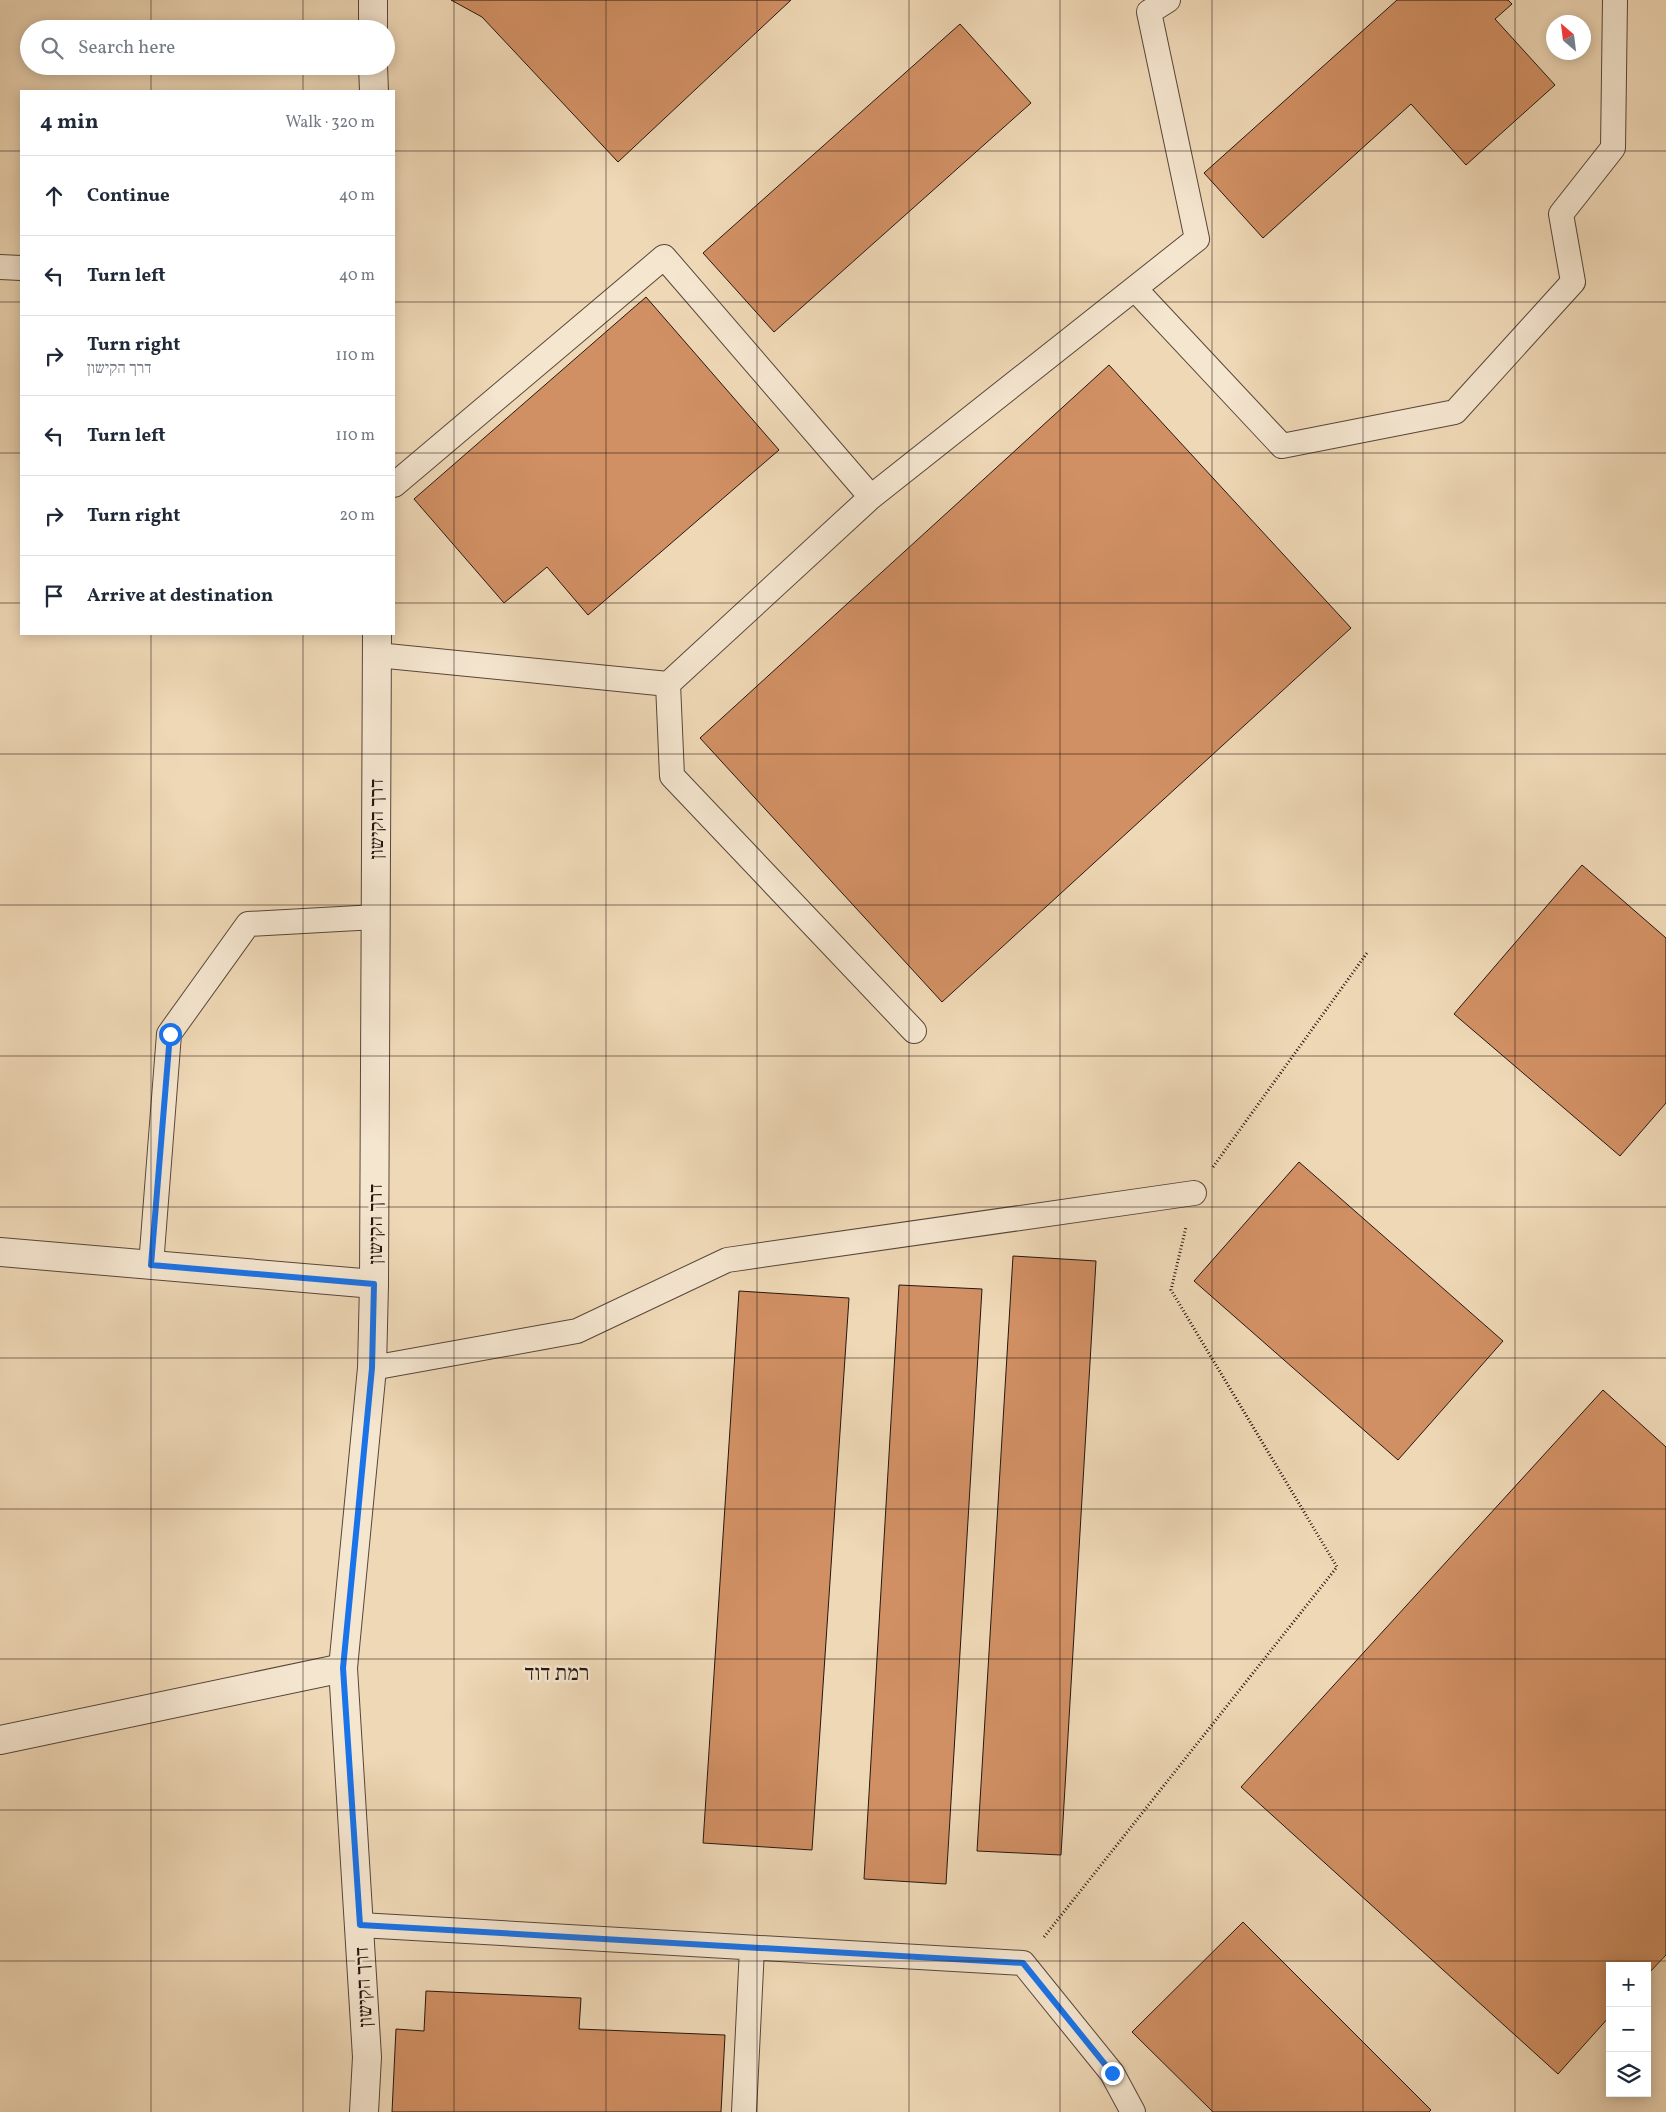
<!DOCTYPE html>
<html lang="en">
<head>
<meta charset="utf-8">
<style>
	:root { --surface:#fff; --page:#f6f6f7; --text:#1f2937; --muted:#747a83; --line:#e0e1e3 }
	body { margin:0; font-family:Vollkorn,"Frank Ruhl Libre",serif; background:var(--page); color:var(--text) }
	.controls { position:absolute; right:15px; bottom:15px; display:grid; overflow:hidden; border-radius:0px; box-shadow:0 2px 12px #0003 }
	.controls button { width:45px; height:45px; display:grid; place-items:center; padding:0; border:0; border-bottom:1px solid var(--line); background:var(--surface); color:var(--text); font:25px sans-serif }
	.compass { position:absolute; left:1546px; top:15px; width:45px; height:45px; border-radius:50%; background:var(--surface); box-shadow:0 2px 12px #0003; rotate:332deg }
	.stop { position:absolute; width:15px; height:15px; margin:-11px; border:4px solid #1a73e8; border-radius:50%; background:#fff }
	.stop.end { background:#1a73e8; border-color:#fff; box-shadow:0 1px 5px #0008 }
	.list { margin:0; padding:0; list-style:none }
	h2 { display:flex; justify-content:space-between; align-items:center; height:65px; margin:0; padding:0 20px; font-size:21px }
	h2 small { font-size:16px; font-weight:400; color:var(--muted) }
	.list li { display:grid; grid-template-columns:32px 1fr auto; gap:15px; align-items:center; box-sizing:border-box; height:80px; padding:0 20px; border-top:1px solid var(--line) }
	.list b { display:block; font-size:19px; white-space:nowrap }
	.list p { margin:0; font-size:16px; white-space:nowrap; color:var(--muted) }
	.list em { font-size:16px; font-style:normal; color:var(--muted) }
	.icon { flex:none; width:28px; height:28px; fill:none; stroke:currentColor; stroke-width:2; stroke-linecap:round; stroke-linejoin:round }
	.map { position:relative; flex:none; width:1666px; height:2112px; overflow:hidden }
	.search { position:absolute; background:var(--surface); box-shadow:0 2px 12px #0003; left:20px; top:20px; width:375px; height:55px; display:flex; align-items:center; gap:12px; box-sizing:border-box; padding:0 18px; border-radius:28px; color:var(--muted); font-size:19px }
	.panel { position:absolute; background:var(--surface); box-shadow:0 2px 12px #0003; left:20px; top:90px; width:375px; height:545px; border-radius:0px }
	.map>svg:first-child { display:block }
	.building { fill:#d19064; stroke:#251610 }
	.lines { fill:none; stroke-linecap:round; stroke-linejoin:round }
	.service-casing { stroke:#58463a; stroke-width:26 }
	.minor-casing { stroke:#58463a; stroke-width:30 }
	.tertiary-casing { stroke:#58463a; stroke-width:30 }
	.path { stroke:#251610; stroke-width:3; stroke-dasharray:1 2.5; stroke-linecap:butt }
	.service { stroke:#f5e6d0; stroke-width:24 }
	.minor { stroke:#f5e6d0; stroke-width:28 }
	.tertiary { stroke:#f5e6d0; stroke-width:28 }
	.route { stroke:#1a73e8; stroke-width:6 }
	.grid { fill:none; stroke:#251610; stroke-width:1; stroke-opacity:0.55 }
	.labels { text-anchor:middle; stroke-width:5; stroke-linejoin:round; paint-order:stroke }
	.street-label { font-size:20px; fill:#251610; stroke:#f5e6d0 }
	.quarter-label { font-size:22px; fill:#251610; stroke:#f5e6d0 }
</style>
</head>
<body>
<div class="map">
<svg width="1666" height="2112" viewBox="0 0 1666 2112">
	<rect width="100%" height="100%" fill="#efd8b6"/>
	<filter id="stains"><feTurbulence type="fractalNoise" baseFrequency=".004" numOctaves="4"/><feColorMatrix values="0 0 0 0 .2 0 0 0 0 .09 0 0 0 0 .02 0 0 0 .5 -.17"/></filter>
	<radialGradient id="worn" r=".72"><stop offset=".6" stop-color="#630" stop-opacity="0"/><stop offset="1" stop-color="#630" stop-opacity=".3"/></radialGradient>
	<path class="building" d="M 451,0 L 791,0 L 618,162 L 482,17 Z
		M 1397,0 L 1508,0 L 1512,4 L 1495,19 L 1555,85 L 1466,165 L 1411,104 L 1263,238 L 1204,173 Z
		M 960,24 L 1031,103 L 774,332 L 703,253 Z
		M 646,297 L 779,450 L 588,615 L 547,567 L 504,603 L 414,499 Z
		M 1109,365 L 1351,628 L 942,1002 L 700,738 Z
		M 1582,865 L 1666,938 L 1666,1103 L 1620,1156 L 1454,1014 Z
		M 1299,1162 L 1503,1341 L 1398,1460 L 1194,1281 Z
		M 1013,1256 L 1096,1261 L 1061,1855 L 977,1851 Z
		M 899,1285 L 982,1289 L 946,1884 L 864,1879 Z
		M 739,1291 L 849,1298 L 812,1850 L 703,1843 Z
		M 1603,1390 L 1666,1447 L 1666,1955 L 1647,1975 L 1647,1966 L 1610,1966 L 1610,2016 L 1558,2074 L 1241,1787 Z
		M 1243,1922 L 1431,2110 L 1429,2112 L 1213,2112 L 1132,2032 Z
		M 426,1991 L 581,1998 L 579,2029 L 725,2035 L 721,2112 L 392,2112 L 396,2029 L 424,2031 Z"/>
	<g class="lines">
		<g class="service-casing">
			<path id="service" d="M 0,267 L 21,268
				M 1135,289 L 1282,446 L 1455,412 L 1573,282 L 1561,214 L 1613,148 L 1615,0
				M 394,485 L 664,257 L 871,497
				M 377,655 L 668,684 L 871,497 L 1197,239 L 1149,12 L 1168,0
				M 668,684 L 672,776 L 914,1031
				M 151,1265 L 169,1034 L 248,924 L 376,917
				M 372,1368 L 577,1331 L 727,1260 L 1194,1193
				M 360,1925 L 1023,1963 L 1112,2073 L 1133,2112
				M 744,2112 L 752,1948"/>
		</g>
		<g class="minor-casing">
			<path id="minor" d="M 0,1252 L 374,1284
				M 0,1740 L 343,1668"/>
		</g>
		<g class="tertiary-casing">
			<path id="tertiary" d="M 373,0 L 373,29
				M 373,66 L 374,91
				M 364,2112 L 367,2057 L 343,1668 L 372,1368 L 374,1284 L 377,634"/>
		</g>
		<path class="path" d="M 1213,1167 L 1367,953
			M 1044,1937 L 1337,1567 L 1171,1290 L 1186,1227"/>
		<use href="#service" class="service"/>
		<use href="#minor" class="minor"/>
		<use href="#tertiary" class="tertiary"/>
	</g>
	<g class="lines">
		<path class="route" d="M 170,1034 L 151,1265 L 374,1284 L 372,1368 L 343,1668 L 360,1925 L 1023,1963 L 1112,2073"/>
	</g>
	<path class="grid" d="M 151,0 L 151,29M 303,0 L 303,29M 454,0 L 454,2112M 606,0 L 606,2112M 757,0 L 757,2112M 909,0 L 909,2112M 1060,0 L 1060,2112M 1212,0 L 1212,2112M 1363,0 L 1363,2112M 1515,0 L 1515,2112M 151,66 L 151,91M 303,66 L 303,91M 0,151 L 21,151M 394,151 L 1666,151M 0,302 L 21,302M 394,302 L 1666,302M 0,453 L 21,453M 394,453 L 1666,453M 0,603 L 21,603M 394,603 L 1666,603M 151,634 L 151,2112M 303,634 L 303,2112M 0,754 L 1666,754M 0,905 L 1666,905M 0,1056 L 1666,1056M 0,1207 L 1666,1207M 0,1358 L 1666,1358M 0,1509 L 1666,1509M 0,1659 L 1666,1659M 0,1810 L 1666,1810M 0,1961 L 1666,1961"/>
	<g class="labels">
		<g class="street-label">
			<text transform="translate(376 819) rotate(-90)" y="7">דרך הקישון</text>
			<text transform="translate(375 1224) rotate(-90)" y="7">דרך הקישון</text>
			<text transform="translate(363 1987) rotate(-93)" y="7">דרך הקישון</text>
		</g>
		<g class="quarter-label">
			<text x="557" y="1680">רמת דוד</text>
		</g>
	</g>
	<rect width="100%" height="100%" filter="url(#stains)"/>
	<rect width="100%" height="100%" fill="url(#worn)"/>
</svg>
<div class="controls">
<button>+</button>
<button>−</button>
<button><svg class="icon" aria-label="layers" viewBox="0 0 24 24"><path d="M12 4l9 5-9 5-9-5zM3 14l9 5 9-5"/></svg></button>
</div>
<svg class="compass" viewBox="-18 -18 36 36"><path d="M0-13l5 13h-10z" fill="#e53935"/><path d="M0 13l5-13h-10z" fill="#747a83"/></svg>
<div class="stop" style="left:170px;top:1034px"></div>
<div class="stop end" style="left:1112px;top:2073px"></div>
<div class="search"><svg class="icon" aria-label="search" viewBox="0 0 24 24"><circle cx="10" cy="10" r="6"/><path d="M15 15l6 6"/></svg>Search here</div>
<section class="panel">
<h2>4 min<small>Walk · 320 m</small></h2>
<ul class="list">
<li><svg class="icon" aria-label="ahead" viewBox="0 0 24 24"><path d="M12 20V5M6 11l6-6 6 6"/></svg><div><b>Continue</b></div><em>40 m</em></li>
<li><svg class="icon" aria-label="left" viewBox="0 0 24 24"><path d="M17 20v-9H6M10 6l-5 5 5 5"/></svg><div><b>Turn left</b></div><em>40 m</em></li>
<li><svg class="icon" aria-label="right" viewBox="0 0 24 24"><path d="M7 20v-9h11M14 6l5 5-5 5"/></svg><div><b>Turn right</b><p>דרך הקישון</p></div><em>110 m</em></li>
<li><svg class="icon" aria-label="left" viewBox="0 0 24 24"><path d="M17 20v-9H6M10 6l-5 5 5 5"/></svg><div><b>Turn left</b></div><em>110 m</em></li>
<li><svg class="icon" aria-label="right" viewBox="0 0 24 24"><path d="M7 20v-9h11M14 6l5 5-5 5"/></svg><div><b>Turn right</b></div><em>20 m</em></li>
<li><svg class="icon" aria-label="arrive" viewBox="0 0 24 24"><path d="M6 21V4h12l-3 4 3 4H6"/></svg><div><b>Arrive at destination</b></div></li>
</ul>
</section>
</div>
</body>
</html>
